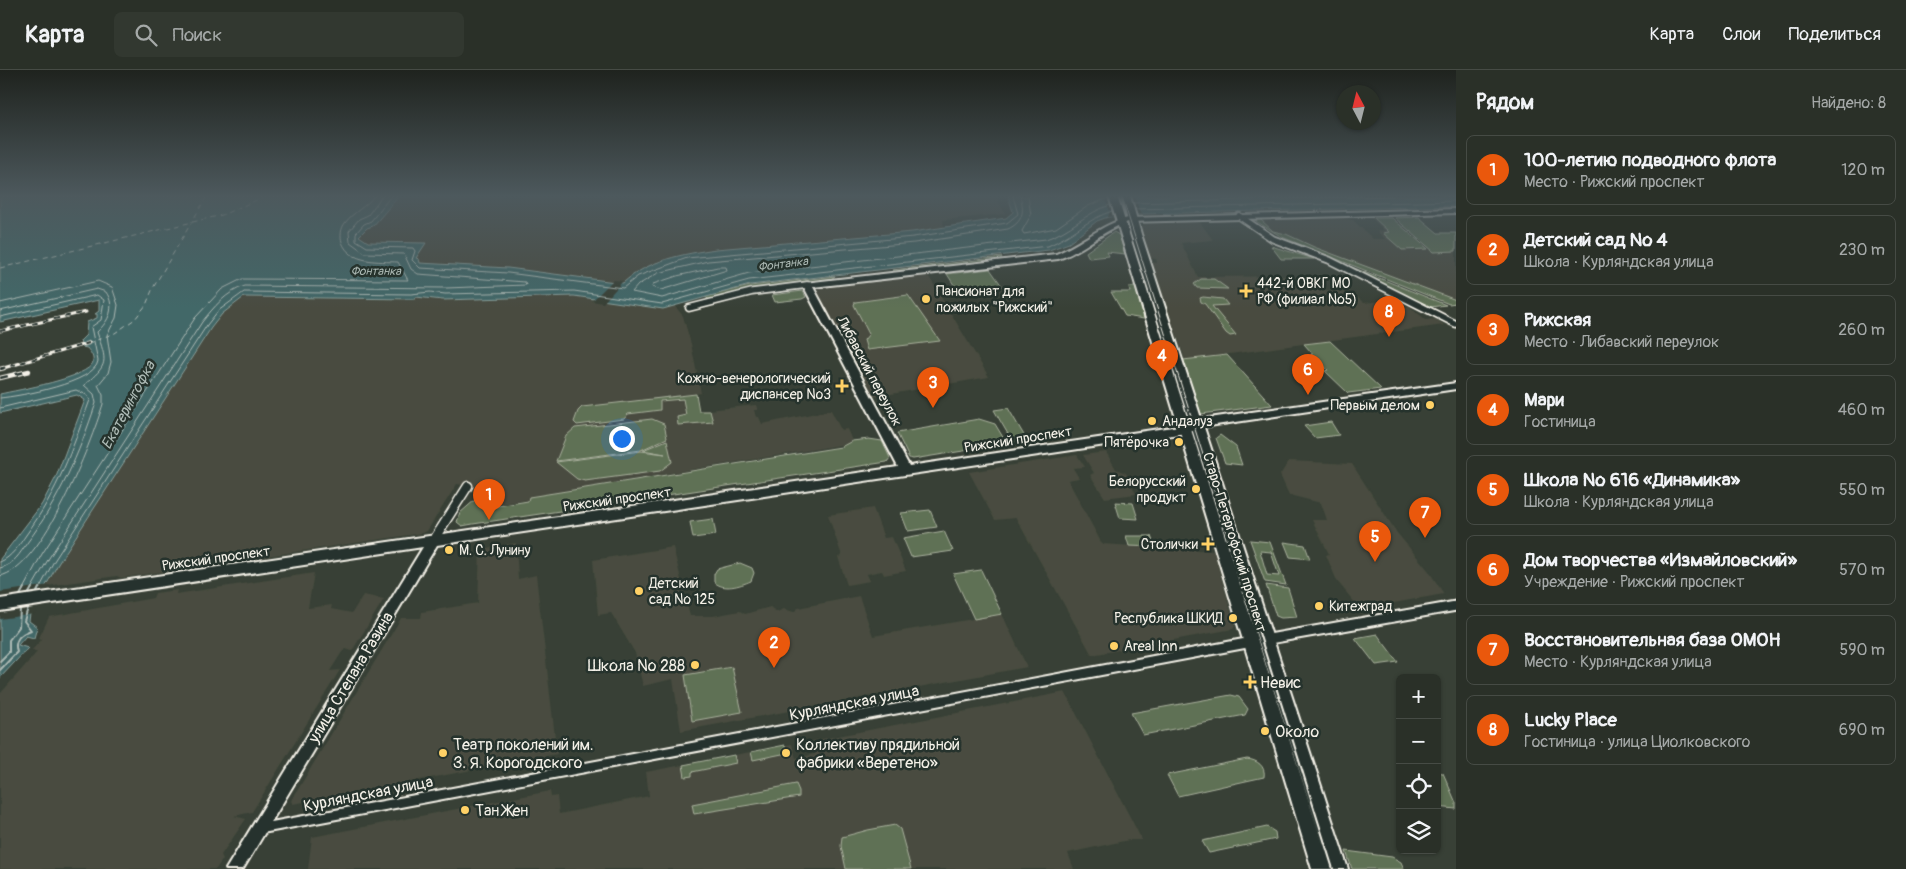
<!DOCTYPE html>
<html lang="ru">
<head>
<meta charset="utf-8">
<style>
	:root { --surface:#2a3028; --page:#323830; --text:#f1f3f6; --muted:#a5a9a8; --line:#464b45; --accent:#ea580c }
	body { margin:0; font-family:Pangolin,sans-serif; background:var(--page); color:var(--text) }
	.controls { position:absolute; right:15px; bottom:15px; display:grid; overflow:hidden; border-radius:8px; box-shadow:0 1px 4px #0004 }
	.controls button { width:45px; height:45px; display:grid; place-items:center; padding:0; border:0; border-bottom:1px solid var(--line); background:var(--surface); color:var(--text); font:25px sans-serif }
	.compass { position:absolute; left:1336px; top:15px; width:45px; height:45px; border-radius:50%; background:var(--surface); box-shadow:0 1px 4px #0004; rotate:353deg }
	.you { position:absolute; left:621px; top:368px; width:18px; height:18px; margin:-12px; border:4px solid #fff; border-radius:50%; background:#1a73e8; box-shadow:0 0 0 8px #1a73e833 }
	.badge { display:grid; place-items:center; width:32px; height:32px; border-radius:50%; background:var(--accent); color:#fff; font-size:16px; font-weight:700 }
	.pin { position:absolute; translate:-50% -41px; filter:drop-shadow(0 1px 2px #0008) }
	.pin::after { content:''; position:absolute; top:26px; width:18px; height:15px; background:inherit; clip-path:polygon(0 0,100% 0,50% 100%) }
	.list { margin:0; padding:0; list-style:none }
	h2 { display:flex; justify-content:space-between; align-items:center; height:65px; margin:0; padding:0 20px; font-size:21px }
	h2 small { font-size:16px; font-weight:400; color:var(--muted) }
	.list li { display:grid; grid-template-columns:32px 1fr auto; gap:15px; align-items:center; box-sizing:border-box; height:70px; margin:0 10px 10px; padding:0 10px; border:1px solid var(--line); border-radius:8px }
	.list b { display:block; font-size:19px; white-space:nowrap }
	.list p { margin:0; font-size:16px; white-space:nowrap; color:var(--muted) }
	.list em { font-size:16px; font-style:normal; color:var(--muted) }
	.icon { flex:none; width:28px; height:28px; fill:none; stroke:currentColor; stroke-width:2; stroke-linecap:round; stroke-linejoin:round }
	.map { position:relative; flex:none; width:1456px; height:799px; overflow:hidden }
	header { display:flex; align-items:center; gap:30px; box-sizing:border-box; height:70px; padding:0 25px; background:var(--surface); border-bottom:1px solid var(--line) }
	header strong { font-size:24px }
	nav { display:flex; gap:28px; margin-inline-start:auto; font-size:18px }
	.search { width:350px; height:45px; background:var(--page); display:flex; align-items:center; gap:12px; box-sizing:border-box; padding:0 18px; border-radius:8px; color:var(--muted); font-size:19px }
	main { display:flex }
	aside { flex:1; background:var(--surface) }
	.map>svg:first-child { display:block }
	.built { fill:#484c3f }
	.green { fill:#5f7154; stroke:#aab19e; fill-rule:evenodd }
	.water { fill:#436868; stroke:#8a9f9b }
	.pier { fill:#384036 }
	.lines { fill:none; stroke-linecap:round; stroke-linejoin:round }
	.shore-far1 { stroke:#adbab5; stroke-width:1 }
	.shore { stroke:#adbab5; stroke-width:2 }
	.ferry { stroke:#adbab5; stroke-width:1; stroke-dasharray:5 4; stroke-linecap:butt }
	.street-far2-casing { stroke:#f4f1e8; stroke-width:9 }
	.street-far1-casing { stroke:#f4f1e8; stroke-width:11 }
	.street-casing { stroke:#f4f1e8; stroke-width:13 }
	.secondary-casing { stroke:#f4f1e8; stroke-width:4 }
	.primary-casing { stroke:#f4f1e8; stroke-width:4 }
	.street-far2 { stroke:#26332d; stroke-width:5.5 }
	.street-far1 { stroke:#26332d; stroke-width:8 }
	.street { stroke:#26332d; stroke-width:9 }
	.secondary { fill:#26332d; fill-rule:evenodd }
	.primary { fill:#26332d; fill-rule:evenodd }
	.tram-far1 { stroke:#f4f1e8; stroke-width:1 }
	.tram { stroke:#f4f1e8; stroke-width:2 }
	.rail-far1-casing { stroke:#f4f1e8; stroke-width:3 }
	.rail-casing { stroke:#f4f1e8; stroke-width:4.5 }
	.rail-far1 { stroke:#26332d; stroke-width:2; stroke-dasharray:5.5; stroke-linecap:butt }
	.rail { stroke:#26332d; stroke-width:2.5; stroke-dasharray:8; stroke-linecap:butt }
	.poi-dot { fill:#ffd166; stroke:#26332d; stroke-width:2 }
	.labels { text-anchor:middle; stroke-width:5; stroke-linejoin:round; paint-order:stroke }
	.far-water-label { font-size:12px; font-style:italic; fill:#adbab5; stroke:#26332d }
	.poi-label { font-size:14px; fill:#f4f1e8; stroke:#26332d; text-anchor:start }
	.street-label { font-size:14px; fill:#f4f1e8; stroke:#26332d }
	.water-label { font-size:15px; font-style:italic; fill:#adbab5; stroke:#26332d }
	.near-poi-label { font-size:16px; fill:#f4f1e8; stroke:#26332d; text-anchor:start }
	.near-street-label { font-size:16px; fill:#f4f1e8; stroke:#26332d }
</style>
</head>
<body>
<header>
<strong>Карта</strong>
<div class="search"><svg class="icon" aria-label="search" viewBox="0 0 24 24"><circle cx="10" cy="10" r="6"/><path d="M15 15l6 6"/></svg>Поиск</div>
<nav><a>Карта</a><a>Слои</a><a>Поделиться</a></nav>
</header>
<main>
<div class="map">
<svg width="1456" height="799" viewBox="0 0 1456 799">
	<rect width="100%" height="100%" fill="#384036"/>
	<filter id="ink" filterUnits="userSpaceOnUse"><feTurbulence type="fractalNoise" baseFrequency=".02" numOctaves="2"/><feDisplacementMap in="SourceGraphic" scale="10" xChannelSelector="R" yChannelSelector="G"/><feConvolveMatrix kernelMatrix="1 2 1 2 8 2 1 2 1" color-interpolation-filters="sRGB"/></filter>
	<g filter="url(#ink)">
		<path class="built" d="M 399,126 L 996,126 L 1005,144 L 943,150 L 944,157 L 912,162 L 716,179 L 685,184 L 644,198 L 623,213 L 508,198 L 419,193 L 416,189 L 425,173 L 368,172 L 359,166 Z
			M 1416,146 L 1437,163 L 1456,163 L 1456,230 L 1271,162 L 1254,150 L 1344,148 L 1353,150 L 1373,169 L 1385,169 L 1377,161 L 1384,160 L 1370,147 Z
			M 1199,151 L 1213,170 L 1181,173 L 1198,207 L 1290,206 L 1313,219 L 1351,222 L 1364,233 L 1389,230 L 1399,237 L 1409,236 L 1426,250 L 1436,249 L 1444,255 L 1185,290 L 1152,192 L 1157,193 L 1156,189 L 1149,188 L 1139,158 L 1147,152 Z
			M 928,205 L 989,307 L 874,327 L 817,221 L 821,217 Z
			M 574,226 L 663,239 L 674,235 L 683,246 L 691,274 L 701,323 L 696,324 L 699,341 L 756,335 L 758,340 L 754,340 L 756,347 L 759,347 L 762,354 L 831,340 L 841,360 L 847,359 L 853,373 L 529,427 L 529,430 L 488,436 L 488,419 L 457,414 L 427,461 L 423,463 L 121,508 L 117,506 L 47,516 L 58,494 L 211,258 L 221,244 L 244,227 L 414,229 L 416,227 Z
			M 1106,382 L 1116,399 L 1126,403 L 1136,424 L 1105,428 L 1090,405 L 1094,403 L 1083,385 Z
			M 1077,385 L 1085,397 L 1073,398 L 1079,408 L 1068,410 L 1102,474 L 1214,481 L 1235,556 L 1233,559 L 1092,585 L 1016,448 L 995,450 L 969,402 Z
			M 1289,391 L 1352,394 L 1397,463 L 1428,500 L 1444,524 L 1360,539 L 1337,511 L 1326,485 L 1329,484 L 1312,450 L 1327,450 L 1321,433 L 1289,425 L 1280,405 Z
			M 873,438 L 884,468 L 892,467 L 906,501 L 884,505 L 882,501 L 867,504 L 870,511 L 847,515 L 838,487 L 842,486 L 828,445 Z
			M 516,473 L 518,509 L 536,505 L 557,684 L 293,734 L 291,731 L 401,548 L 421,548 L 422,542 L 478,533 L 480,479 Z
			M 673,477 L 690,546 L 713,546 L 740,541 L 745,544 L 770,537 L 777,542 L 784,539 L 794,542 L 798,538 L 859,526 L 873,566 L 1002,544 L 1027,597 L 681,661 L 673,609 L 643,616 L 635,583 L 611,543 L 598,545 L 593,490 Z
			M 314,503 L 308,538 L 332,535 L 331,539 L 352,543 L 363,525 L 384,529 L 352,581 L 346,579 L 342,582 L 330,601 L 340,600 L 252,742 L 234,746 L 246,749 L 221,785 L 223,789 L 216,799 L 0,799 L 0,624 L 37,582 L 32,580 L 42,569 L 39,568 L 49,547 L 153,528 L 155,523 L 177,520 L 176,524 Z
			M 1065,622 L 1142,770 L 1129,770 L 1068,783 L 1074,799 L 308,799 L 312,767 L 550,721 L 551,727 L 557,726 L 559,744 L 649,726 L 646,702 L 792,674 L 796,688 L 815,684 L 812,671 Z"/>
		<path class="green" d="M 1419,147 L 1438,163 L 1456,163 L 1456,181 L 1434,182 L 1395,148 Z
			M 1374,148 L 1392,148 L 1428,179 L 1402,180 L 1383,163 L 1389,162 Z
			M 1254,150 L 1261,150 L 1273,161 L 1286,164 L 1314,177 L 1456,230 L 1456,233 L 1449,234 L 1282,167 Z
			M 1114,162 L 1119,165 L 1125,184 L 1107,182 L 1109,186 L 1089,188 L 1086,182 Z
			M 1285,170 L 1446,235 L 1430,237 L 1333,190 Z
			M 1271,176 L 1314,189 L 1281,189 Z
			M 1002,187 L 1000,190 L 896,202 L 892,200 Z
			M 990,199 L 1002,216 L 1000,218 L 962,222 L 958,221 L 947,204 Z
			M 835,206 L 831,209 L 751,219 L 710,230 L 705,227 L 750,216 Z
			M 1201,209 L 1214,209 L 1228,219 L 1197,218 L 1194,214 Z
			M 1129,217 L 1135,217 L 1144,249 L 1125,246 L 1111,222 L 1130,222 Z
			M 803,221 L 806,227 L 802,229 L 775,232 L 772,225 Z
			M 908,225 L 940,271 L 867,280 L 864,270 L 869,264 L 854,235 L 855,232 Z
			M 1203,227 L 1223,229 L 1228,235 L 1212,236 L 1236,265 L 1230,266 L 1226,263 L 1205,234 L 1201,232 L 1200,228 Z
			M 1330,271 L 1381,319 L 1348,323 L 1325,301 L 1328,300 L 1323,295 L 1319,296 L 1311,288 L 1312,283 L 1304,274 Z
			M 1227,285 L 1272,335 L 1201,344 L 1183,290 Z
			M 696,324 L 699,341 L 710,341 L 713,352 L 678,355 L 677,347 L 686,345 L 683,329 L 660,331 L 660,340 L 628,344 L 624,349 L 577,355 L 574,352 L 578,341 L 582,337 Z
			M 1008,338 L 1025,367 L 1022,367 L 1025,372 L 1012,371 L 994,340 Z
			M 652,349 L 664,354 L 667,368 L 641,380 L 556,391 L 566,366 L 575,358 Z
			M 979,349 L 995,354 L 1007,374 L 913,389 L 909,388 L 897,363 Z
			M 1331,352 L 1339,365 L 1315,368 L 1304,356 Z
			M 1220,365 L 1236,377 L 1242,395 L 1225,393 L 1216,368 Z
			M 869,369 L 882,371 L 890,388 L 887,392 L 473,454 L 462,456 L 457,452 L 460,443 L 483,423 L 485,423 L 486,438 L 528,431 L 529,427 L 841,377 L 852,371 Z
			M 667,370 L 672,392 L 660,401 L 585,411 L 577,409 L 556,392 L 641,381 L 665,384 L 643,380 Z
			M 1115,432 L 1133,433 L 1138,449 L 1120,448 Z
			M 930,440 L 937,457 L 908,461 L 901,443 Z
			M 713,449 L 716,465 L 693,468 L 690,452 Z
			M 944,461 L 953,481 L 911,487 L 903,468 Z
			M 1126,466 L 1151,466 L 1155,477 L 1129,476 Z
			M 1250,470 L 1270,472 L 1286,515 L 1265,512 ZM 1260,481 L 1271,482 L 1279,506 L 1267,505 Z
			M 1284,472 L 1305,475 L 1310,489 L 1290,487 Z
			M 740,493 L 752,498 L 754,503 L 751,511 C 739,516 724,521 714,512 L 714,504 L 717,499 Z
			M 981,500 L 1002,544 L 974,549 L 953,504 Z
			M 1266,515 L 1288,518 L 1297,547 L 1281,548 L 1276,546 Z
			M 1377,564 L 1398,592 L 1376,595 L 1355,568 Z
			M 732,597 L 742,642 L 692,651 L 685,605 Z
			M 1231,625 L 1239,627 L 1248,639 L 1245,645 L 1143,665 L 1131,643 Z
			M 785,675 L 787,683 L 753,690 L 751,682 Z
			M 734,685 L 736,693 L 692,702 L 692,706 L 685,707 L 683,695 Z
			M 1247,689 C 1257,690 1266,696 1264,707 L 1178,726 L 1167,705 Z
			M 1437,702 L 1443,703 L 1456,733 L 1456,739 L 1437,737 Z
			M 796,714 L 799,721 L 799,727 L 694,744 L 692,734 Z
			M 895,755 L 900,759 L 911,799 L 846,799 L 841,776 L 842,767 L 868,760 Z
			M 1267,757 L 1275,762 L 1276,769 L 1209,783 L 1202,771 Z
			M 1346,781 L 1392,787 L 1401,792 L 1404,799 L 1352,799 Z"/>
		<path class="water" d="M 0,126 L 399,126 L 373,156 L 367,158 L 359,166 L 368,172 L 426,173 L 416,188 L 419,189 L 420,193 L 508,198 L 623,213 C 648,190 683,184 716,179 L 912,162 L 1006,148 L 1013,142 L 1008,126 L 1456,126 L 1456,136 L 1143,144 L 1108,147 L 1097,151 L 1069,173 L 1049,180 L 750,215 L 663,239 L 574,226 L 443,230 L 416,227 L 415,229 L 244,227 L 222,244 L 211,258 L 58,494 L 30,544 L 29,551 L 37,557 L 34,568 L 26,566 L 18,575 L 28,578 L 0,608 L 0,489 L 42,434 L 56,407 L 85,330 L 77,325 L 0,343 L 0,324 C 17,320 89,308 93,292 C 94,286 90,282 87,278 L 82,277 L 89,275 L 89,271 L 81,274 L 80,271 L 86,265 L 87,252 L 97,248 L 97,244 L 95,244 L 99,241 L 99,230 L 0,252 Z"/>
		<path class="pier" d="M 1103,126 L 1135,126 L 1139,140 L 1143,144 L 1108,147 L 1110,141 Z
			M 613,210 L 623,211 L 603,233 L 592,231 Z
			M 50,515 L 34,544 L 0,549 L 0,522 Z"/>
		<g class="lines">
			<path class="shore-far1" d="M 391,126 L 371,151 L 364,154 L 356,163 L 356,170 L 367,177 L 413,178 L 415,181 L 412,190 L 420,198 L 508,203 L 623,218 L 638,206 L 687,188 L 913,167 L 1007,153 L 1018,144 L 1013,126
				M 1020,126 C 1025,141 1023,152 1008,159 L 914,173 L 708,191 L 658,203 L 638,215 L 632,222 L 662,228 L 749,203 L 1046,169 C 1071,161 1085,143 1110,135
				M 1028,126 L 1031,145 L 1022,161 L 1024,164 L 1056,158 L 1088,136 L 1108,128
				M 1133,133 L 1393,126
				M 1135,139 L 1456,131
				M 718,197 L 726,197 L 727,200 L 661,220 L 652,217 L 653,214 L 677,206 Z
				M 0,233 L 98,211 L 112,217 L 118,235 L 116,248 L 107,265 L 111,292 L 108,303 L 98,315 L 103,325 L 103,334 C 91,373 43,498 0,506
				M 0,241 L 97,219 L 106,222 C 116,237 109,251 97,262 C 107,293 109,294 84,315 L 94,324 L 96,333 C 79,384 59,430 27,473 C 20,483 14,495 0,498
				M 0,247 L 97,225 L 104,230 L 101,250 L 91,257 L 98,291 C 95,313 20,326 0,328
				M 0,338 L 76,320 L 87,325 L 90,330 C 71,382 59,419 26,465 C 19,475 12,487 0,492
				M 23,519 L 42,484 L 195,248 L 222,219 L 242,209 L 408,210 L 398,192 C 379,191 350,194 342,172 C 340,166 341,158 345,153 C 353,142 366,137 374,126
				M 31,519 L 49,488 L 202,252 C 214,237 226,222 245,216 L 446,218 L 526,215 L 525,212 L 418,204 L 411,199 L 404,184 L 365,183 L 350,172 L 349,161 L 359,149 L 368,145 L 382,126
				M 39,519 L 54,491 L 207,255 L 218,241 L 244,222 L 411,224 L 430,222 L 445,224 L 574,221 L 662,234 L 749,210 L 1048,176 C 1071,166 1088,149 1112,141"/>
			<path class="shore" d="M 37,522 L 39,518
				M 29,523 L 32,518
				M 20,525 L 24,518
				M 0,591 L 9,582 L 9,570 L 19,557 L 20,539
				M 0,600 L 17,582 C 13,570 20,564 31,560 L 24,551 L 28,538"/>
			<path class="ferry" d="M 0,198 L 222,145 L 266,126
				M 89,273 L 115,263 L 135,249 L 146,235 L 153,218 L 207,126"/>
			<g class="street-far2-casing">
				<path id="street-far2" d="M 1239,146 L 1273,169 L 1329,190 L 1456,254
					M 689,238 L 752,222 L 807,215"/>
			</g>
			<g class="street-far1-casing">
				<path id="street-far1" d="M 433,471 L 468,416"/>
			</g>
			<g class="street-casing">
				<path id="street" d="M 1263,570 L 1456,536
					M 259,759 L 1252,572"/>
			</g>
			<g class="secondary-casing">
				<path id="secondary" d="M 1456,139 L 1456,143 L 1128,152 C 1102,160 1084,181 1058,189 L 813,217 L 909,396 L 1186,355 L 1209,348 L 1456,313 L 1456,319 L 1209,356 L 1186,363 L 437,475 L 243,799 L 226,799 L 423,477 L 0,541 L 0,529 L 898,397 L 803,215 L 804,213 L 1056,184 C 1082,174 1101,154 1128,148 Z"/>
			</g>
			<g class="primary-casing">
				<path id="primary" d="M 1109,126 L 1117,126 L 1324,779 L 1131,164 L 1122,126 L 1130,126 L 1141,164 L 1348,799 L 1312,799 Z"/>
			</g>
			<use href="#street-far2" class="street-far2"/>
			<use href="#street-far1" class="street-far1"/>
			<use href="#street" class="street"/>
			<use href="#secondary" class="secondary"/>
			<use href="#primary" class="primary"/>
			<path class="tram-far1" d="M 1122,126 L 1245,519"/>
			<path class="tram" d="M 1245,518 L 1333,799"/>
			<g class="rail-far1-casing">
				<path id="rail-far1" d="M 0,261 L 86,242
					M 0,299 L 89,273"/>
			</g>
			<g class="rail-casing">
				<path id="rail" d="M 0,299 L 4,298
					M 0,308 L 29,301"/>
			</g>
			<use href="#rail-far1" class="rail-far1"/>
			<use href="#rail" class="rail"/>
		</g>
	</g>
	<linearGradient id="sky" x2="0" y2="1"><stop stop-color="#1f231e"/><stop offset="0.53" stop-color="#4d595d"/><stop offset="1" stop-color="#4d595d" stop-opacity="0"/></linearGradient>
	<rect width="1456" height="238" fill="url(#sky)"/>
	<g class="poi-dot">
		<path d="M1243.5 213.5h5v5h5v5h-5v5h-5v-5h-5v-5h5z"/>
		<circle cx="926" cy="229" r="5"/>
		<path d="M839.5 308.5h5v5h5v5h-5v5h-5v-5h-5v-5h5z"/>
		<circle cx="1430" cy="335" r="5"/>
		<circle cx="1152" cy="351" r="5"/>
		<circle cx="1179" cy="372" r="5"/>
		<circle cx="1196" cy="419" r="5"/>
		<path d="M1205.5 466.5h5v5h5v5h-5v5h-5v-5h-5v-5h5z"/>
		<circle cx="449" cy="480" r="5"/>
		<circle cx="639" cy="521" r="5"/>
		<circle cx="1319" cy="536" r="5"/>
		<circle cx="1233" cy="548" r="5"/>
		<circle cx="1114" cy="576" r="5"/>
		<circle cx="695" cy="595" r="5"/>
		<path d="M1247.5 604.5h5v5h5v5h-5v5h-5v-5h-5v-5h5z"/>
		<circle cx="1265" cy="661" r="5"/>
		<circle cx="443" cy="683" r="5"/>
		<circle cx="786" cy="683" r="5"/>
		<circle cx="465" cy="740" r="5"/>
	</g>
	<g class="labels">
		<g class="far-water-label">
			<text transform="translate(783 194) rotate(-7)" y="4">Фонтанка</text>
			<text x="376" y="205">Фонтанка</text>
		</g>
		<g class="poi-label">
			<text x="1257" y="218">442-й ОВКГ МО<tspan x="1257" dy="16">РФ (филиал №5)</tspan></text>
			<text x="936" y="226">Пансионат для<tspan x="936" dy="16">пожилых "Рижский"</tspan></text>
			<text x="831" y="313" text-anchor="end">Кожно-венерологический<tspan x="831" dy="16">диспансер №3</tspan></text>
			<text x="1420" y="340" text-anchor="end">Первым делом</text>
			<text x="1162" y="356">Андалуз</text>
			<text x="1169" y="377" text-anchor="end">Пятёрочка</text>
			<text x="1186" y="416" text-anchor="end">Белорусский<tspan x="1186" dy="16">продукт</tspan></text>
			<text x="1198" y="479" text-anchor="end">Столички</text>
			<text x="459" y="485">М. С. Лунину</text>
			<text x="649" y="518">Детский<tspan x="649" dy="16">сад № 125</tspan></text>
			<text x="1329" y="541">Китежград</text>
			<text x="1223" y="553" text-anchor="end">Республика ШКИД</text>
			<text x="1124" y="581">Areal Inn</text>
		</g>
		<g class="street-label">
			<text transform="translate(870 301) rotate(62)" y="5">Либавский переулок</text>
			<text transform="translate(1018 369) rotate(-9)" y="5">Рижский проспект</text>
			<text transform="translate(617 429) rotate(-8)" y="5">Рижский проспект</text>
			<text transform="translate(1235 472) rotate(73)" y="5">Старо-Петергофский проспект</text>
			<text transform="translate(216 488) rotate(-8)" y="5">Рижский проспект</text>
		</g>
		<g class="water-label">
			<text transform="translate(128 335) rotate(-62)" y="5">Екатерингофка</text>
		</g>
		<g class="near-poi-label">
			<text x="685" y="601" text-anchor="end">Школа № 288</text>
			<text x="1260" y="618">Невис</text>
			<text x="1275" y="667">Около</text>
			<text x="453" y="680">Театр поколений им.<tspan x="453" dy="18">З. Я. Корогодского</tspan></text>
			<text x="796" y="680">Коллективу прядильной<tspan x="796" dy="18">фабрики «Веретено»</tspan></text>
			<text x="475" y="746">Тан Жен</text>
		</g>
		<g class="near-street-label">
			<text transform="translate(350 607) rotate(-59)" y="6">улица Степана Разина</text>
			<text transform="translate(854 632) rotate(-11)" y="6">Курляндская улица</text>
			<text transform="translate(368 723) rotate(-11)" y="6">Курляндская улица</text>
		</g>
	</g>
</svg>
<div class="controls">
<button>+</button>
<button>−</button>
<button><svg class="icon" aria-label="locate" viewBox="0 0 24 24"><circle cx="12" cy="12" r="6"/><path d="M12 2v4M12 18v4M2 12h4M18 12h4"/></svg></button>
<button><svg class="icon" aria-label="layers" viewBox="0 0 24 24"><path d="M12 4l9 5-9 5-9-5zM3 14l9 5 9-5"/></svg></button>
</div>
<svg class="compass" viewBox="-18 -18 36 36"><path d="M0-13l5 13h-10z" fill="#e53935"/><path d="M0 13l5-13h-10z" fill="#a5a9a8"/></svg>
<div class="you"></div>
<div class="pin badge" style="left:489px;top:450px">1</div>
<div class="pin badge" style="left:774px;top:598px">2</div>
<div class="pin badge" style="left:933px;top:338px">3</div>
<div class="pin badge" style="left:1162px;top:311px">4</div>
<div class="pin badge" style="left:1375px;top:492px">5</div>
<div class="pin badge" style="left:1308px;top:325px">6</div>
<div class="pin badge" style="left:1425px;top:468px">7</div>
<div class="pin badge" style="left:1389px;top:267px">8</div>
</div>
<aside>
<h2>Рядом<small>Найдено: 8</small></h2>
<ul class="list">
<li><span class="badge">1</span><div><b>100-летию подводного флота</b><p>Место · Рижский проспект</p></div><em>120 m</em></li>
<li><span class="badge">2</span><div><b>Детский сад № 4</b><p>Школа · Курляндская улица</p></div><em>230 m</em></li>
<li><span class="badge">3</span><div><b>Рижская</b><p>Место · Либавский переулок</p></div><em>260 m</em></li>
<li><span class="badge">4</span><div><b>Мари</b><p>Гостиница</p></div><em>460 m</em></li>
<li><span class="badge">5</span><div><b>Школа № 616 «Динамика»</b><p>Школа · Курляндская улица</p></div><em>550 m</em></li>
<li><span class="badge">6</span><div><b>Дом творчества «Измайловский»</b><p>Учреждение · Рижский проспект</p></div><em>570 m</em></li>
<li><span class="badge">7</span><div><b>Восстановительная база ОМОН</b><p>Место · Курляндская улица</p></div><em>590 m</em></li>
<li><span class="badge">8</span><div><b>Lucky Place</b><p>Гостиница · улица Циолковского</p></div><em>690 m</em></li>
</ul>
</aside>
</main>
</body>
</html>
